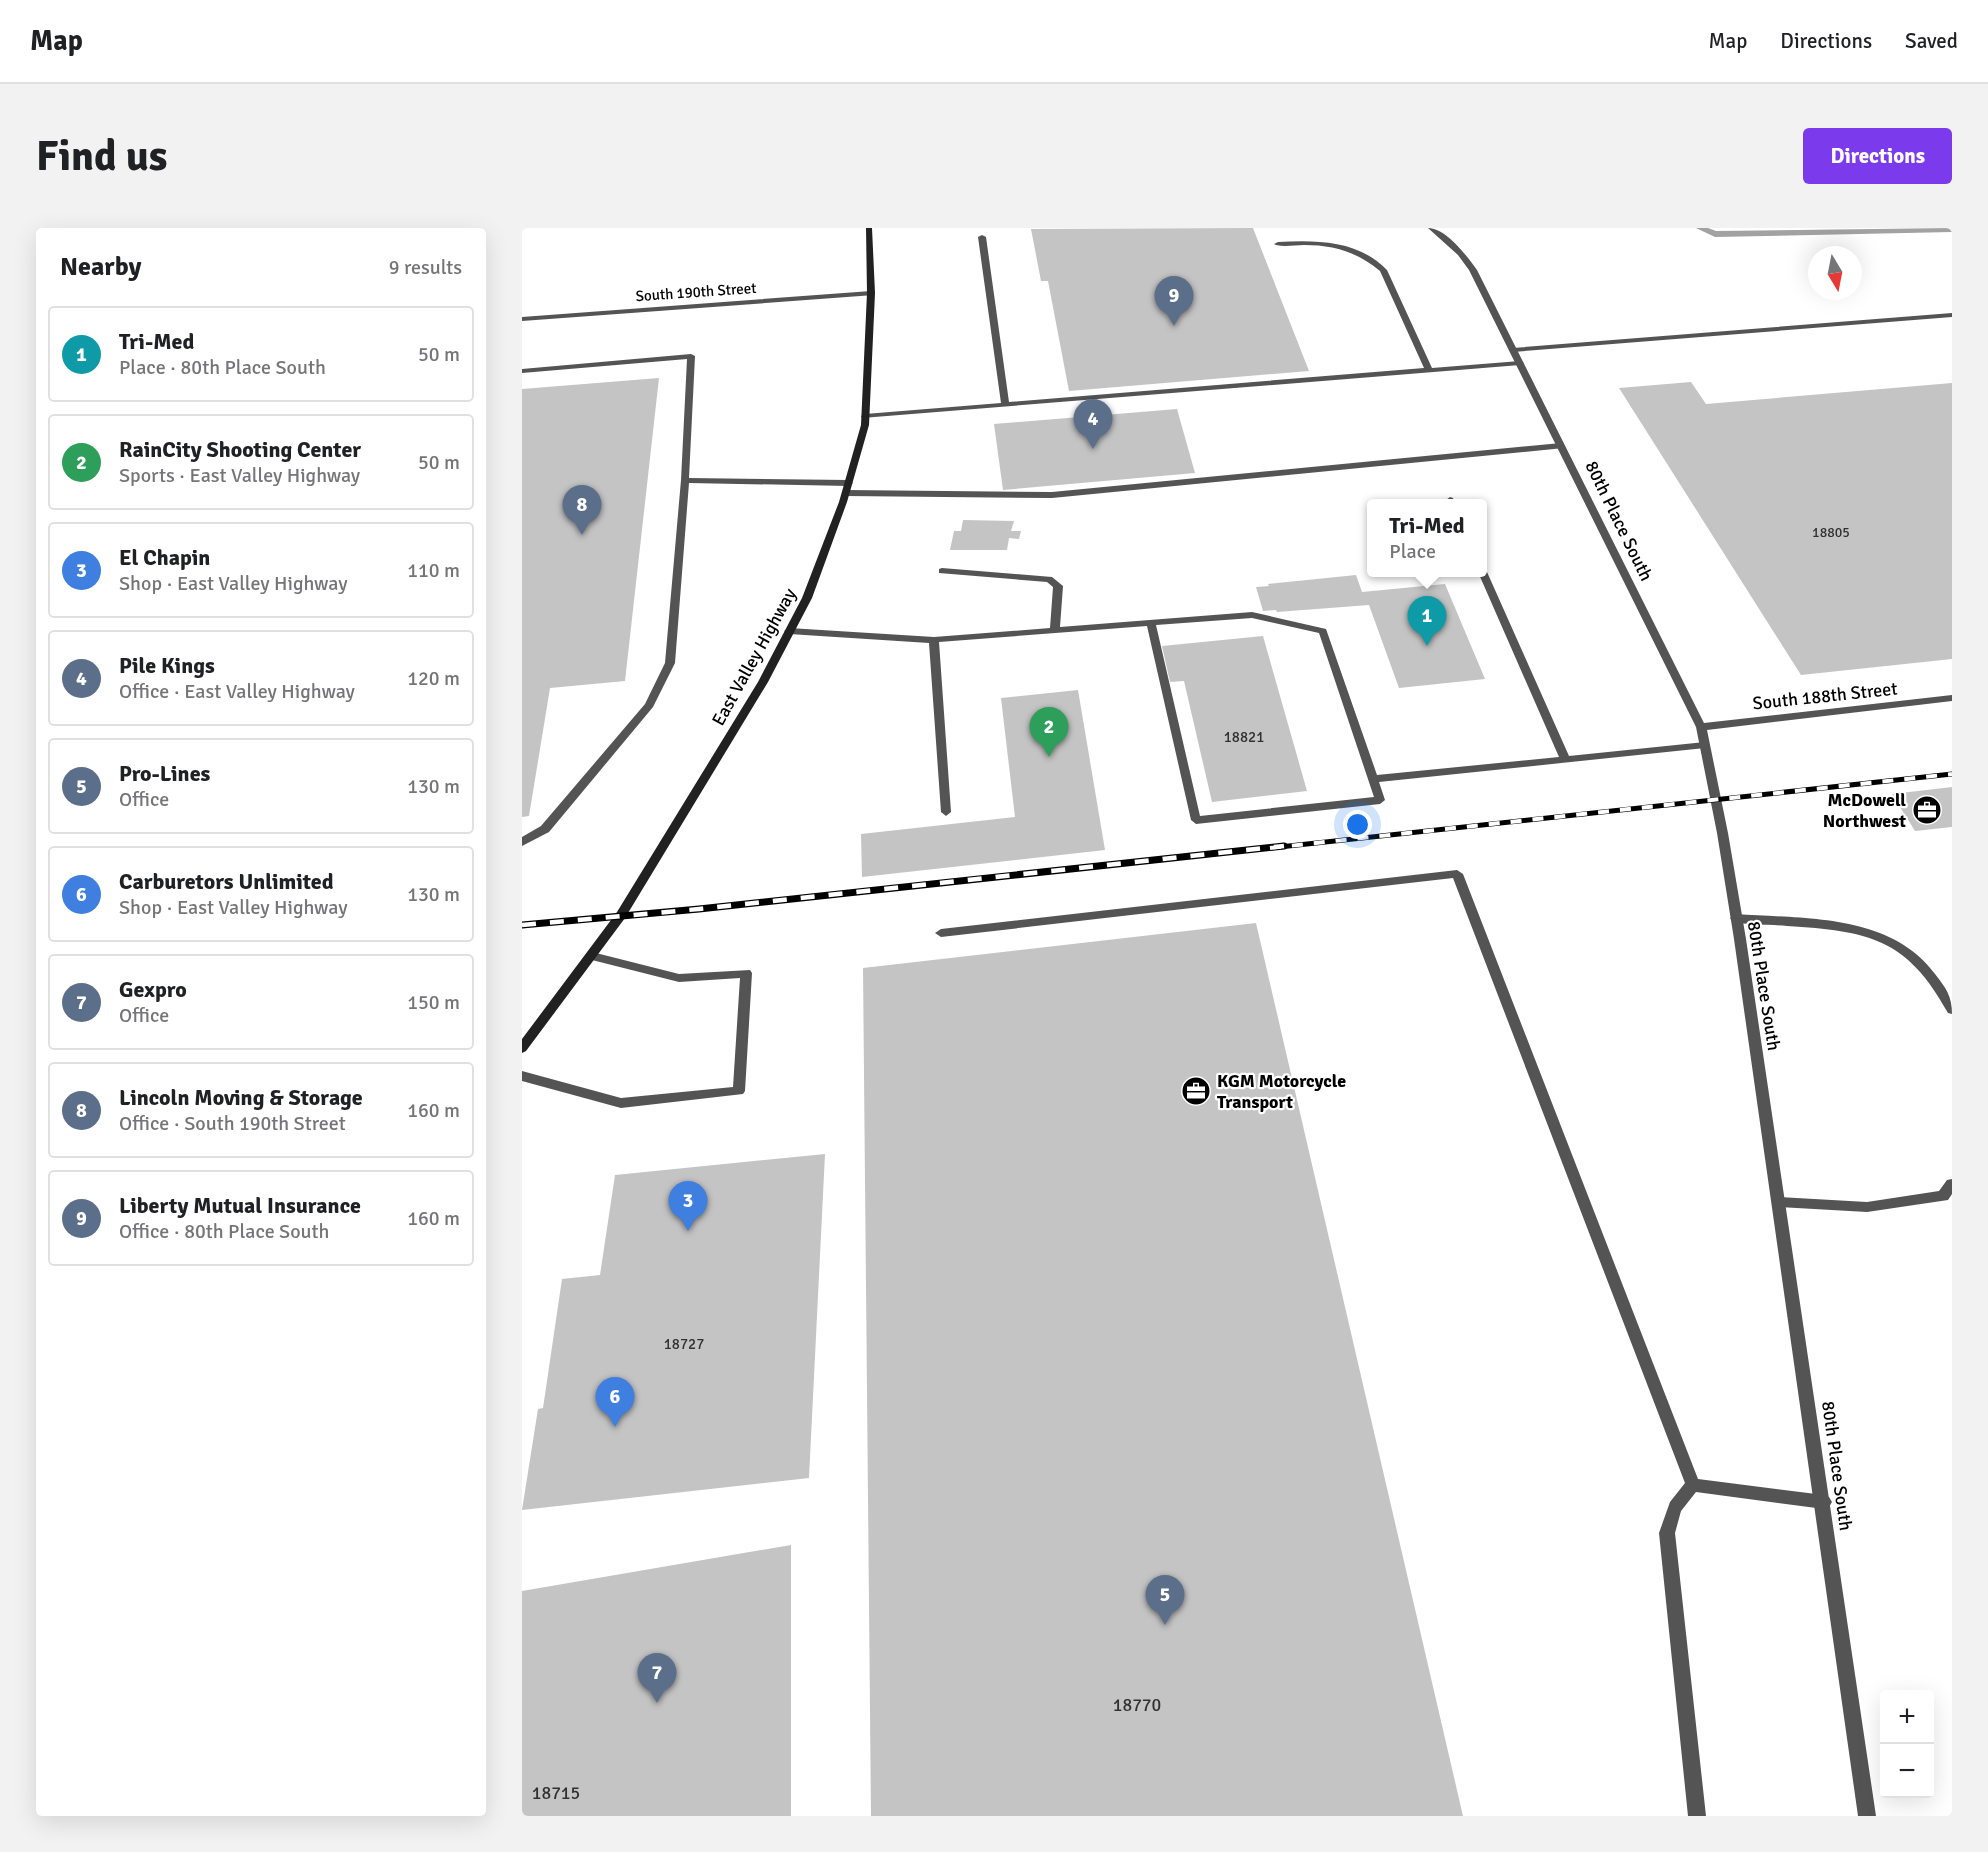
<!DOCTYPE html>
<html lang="en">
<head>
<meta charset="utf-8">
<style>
	:root { --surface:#fff; --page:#f2f2f2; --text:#202124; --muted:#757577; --line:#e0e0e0; --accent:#7c3aed }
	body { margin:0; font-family:Signika,sans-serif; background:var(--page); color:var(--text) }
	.controls { position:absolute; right:18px; bottom:18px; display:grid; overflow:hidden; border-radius:6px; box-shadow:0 6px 24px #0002 }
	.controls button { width:54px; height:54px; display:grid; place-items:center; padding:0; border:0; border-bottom:2px solid var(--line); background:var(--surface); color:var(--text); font:30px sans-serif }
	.compass { position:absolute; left:1286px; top:18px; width:54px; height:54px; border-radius:50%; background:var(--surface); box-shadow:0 6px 24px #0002; rotate:170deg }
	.you { position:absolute; left:836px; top:597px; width:21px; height:21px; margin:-15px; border:4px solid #fff; border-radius:50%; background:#1a73e8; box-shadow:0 0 0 9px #1a73e833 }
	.badge { display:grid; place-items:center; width:39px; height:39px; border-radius:50%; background:var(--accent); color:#fff; font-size:20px; font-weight:700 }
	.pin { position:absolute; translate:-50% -50px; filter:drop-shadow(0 2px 3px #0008) }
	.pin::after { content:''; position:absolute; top:32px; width:21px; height:18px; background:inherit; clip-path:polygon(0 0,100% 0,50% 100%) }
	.popup { position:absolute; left:845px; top:271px; width:120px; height:78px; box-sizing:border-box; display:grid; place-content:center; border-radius:6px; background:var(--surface); filter:drop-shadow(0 2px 4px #0005); font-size:20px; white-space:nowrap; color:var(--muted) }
	.popup b { font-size:22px; color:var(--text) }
	.popup::after { content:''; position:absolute; left:50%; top:100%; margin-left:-12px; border:12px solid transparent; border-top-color:var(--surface) }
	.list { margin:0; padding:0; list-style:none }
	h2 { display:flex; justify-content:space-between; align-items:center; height:78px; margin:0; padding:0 24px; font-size:26px }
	h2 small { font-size:20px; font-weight:400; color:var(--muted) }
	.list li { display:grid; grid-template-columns:39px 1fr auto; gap:18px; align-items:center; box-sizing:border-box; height:96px; margin:0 12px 12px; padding:0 12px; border:2px solid var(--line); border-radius:6px }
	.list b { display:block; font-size:22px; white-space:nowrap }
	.list p { margin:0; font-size:20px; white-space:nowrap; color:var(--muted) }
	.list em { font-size:20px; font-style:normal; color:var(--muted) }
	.map { position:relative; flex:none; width:1430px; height:1588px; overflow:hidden; border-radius:6px }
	header { display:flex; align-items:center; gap:36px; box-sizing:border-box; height:84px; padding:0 30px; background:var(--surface); border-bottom:2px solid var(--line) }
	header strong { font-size:28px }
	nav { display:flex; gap:33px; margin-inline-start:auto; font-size:21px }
	.intro { display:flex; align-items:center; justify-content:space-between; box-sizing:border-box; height:144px; padding:0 36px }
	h1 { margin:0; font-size:42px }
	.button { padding:15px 27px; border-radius:6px; background:var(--accent); color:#fff; font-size:21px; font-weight:700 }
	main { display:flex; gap:36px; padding:0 36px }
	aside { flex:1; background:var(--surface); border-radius:6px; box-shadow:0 6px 24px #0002 }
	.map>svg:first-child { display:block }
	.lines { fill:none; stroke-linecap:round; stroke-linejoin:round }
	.stream { fill:#a2a2a2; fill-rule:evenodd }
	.building { fill:#c4c4c4 }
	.service { fill:#545454; fill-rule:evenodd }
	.minor { fill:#545454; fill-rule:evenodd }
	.secondary { fill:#212121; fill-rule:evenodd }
	.rail-far1-casing { stroke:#000; stroke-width:5 }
	.rail-casing { stroke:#000; stroke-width:7 }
	.rail-far1 { stroke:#fff; stroke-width:4; stroke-dasharray:11; stroke-linecap:butt }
	.rail { stroke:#fff; stroke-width:4.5; stroke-dasharray:14; stroke-linecap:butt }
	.labels { text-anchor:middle; stroke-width:4.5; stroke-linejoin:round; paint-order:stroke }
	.far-number-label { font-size:14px; fill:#313131 }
	.far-street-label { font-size:15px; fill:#000; stroke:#fff }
	.number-label { font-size:15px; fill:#313131 }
	.street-label { font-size:18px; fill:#000; stroke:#fff }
	.poi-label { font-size:18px; font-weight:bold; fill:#000; stroke:#fff; text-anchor:end }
	.near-number-label { font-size:18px; fill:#313131 }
</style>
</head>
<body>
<header>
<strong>Map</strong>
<nav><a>Map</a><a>Directions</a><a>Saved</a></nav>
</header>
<div class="intro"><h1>Find us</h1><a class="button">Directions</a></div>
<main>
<aside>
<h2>Nearby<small>9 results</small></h2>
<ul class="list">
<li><span class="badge" style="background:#0f9aa8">1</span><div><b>Tri-Med</b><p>Place · 80th Place South</p></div><em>50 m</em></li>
<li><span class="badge" style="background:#2e9e5b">2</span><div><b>RainCity Shooting Center</b><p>Sports · East Valley Highway</p></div><em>50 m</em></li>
<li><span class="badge" style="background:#3f7fe0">3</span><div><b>El Chapin</b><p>Shop · East Valley Highway</p></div><em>110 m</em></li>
<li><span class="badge" style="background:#5c6f8a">4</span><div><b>Pile Kings</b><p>Office · East Valley Highway</p></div><em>120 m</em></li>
<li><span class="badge" style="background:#5c6f8a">5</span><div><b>Pro-Lines</b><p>Office</p></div><em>130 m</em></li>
<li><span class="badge" style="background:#3f7fe0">6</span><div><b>Carburetors Unlimited</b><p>Shop · East Valley Highway</p></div><em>130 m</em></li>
<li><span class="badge" style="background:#5c6f8a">7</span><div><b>Gexpro</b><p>Office</p></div><em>150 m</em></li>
<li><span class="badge" style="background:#5c6f8a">8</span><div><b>Lincoln Moving &amp; Storage</b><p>Office · South 190th Street</p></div><em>160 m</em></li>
<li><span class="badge" style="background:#5c6f8a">9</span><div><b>Liberty Mutual Insurance</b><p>Office · 80th Place South</p></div><em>160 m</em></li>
</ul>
</aside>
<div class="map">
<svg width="1430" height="1588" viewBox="0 0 1430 1588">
	<rect width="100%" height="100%" fill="#fff"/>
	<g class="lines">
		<path class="stream" d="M 1174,0 L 1186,0 L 1194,3 L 1430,0 L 1430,4 L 1193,9 Z"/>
	</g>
	<path class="building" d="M 731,0 L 787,143 L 547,163 L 526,53 L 519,53 L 509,1 Z
		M 137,150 L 103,453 L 28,460 L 7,588 L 0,589 L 0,161 Z
		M 1169,154 L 1184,176 L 1430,155 L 1430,431 L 1279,447 L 1097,160 Z
		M 655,181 L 673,245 L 481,262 L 472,196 Z
		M 441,292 L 492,293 L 489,303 L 499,303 L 497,311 L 487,310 L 485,322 L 428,322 L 432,303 L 439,303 Z
		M 834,347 L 840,364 L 923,356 L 963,451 L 877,460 L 847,377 L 755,384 L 754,382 L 741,383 L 734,359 L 747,358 L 746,356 Z
		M 741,408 L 785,563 L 690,574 L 662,453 L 648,454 L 640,418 Z
		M 556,462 L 583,622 L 340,649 L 339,606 L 493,589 L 479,470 Z
		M 1430,559 L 1430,599 L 1393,603 L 1370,566 Z
		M 734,695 L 941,1588 L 349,1588 L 341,740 Z
		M 303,926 L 287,1250 L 0,1282 L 16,1181 L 21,1180 L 40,1051 L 78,1047 L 93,947 Z
		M 269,1317 L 269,1588 L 0,1588 L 0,1363 Z"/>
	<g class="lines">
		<path class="service" d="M 460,7 L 464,9 L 487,174 L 902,140 L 858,43 C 835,24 812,17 782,17 C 773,17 763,19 754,17 L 752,16 L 756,14 C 795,12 836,12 865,42 L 910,140 L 998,133 L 1002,135 L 998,137 L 340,190 L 339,188 L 343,186 L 479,175 L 456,9 Z
			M 1430,85 L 1430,89 L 991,124 L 987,122 L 991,120 Z
			M 169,126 L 173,128 L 167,250 L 327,252 L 331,255 L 327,258 L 167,255 L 153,435 L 131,479 L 27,604 L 0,618 L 0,609 L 19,598 L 123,476 L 143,435 L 159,252 L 165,131 L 0,145 L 0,141 Z
			M 1039,215 L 1042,216 L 1042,220 L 530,270 L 324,268 L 320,265 L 324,262 L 530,264 Z
			M 928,269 L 931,270 L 933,276 L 925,276 L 924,272 Z
			M 420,340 L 530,349 L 541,358 L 538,399 L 730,384 L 804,401 L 855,547 L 1037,529 L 956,344 L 960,344 L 960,341 L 965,344 L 1047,528 L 1183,514 L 1188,517 L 1183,520 L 857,554 L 863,572 L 858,576 L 674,596 L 669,592 L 625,398 L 417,414 L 429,584 L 424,588 L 419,584 L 407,415 L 267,406 L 262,403 L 267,400 L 412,409 L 528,400 L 531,359 L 525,354 L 417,345 L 417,341 ZM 730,390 L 797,405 L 852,569 L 678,588 L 634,397 Z
			M 935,642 L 941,646 L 1176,1251 L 1302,1267 L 1307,1269 L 1310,1274 L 1307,1279 L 1302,1281 L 1174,1264 L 1159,1283 L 1153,1305 L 1184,1588 L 1166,1588 L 1137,1305 L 1148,1274 L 1163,1255 L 931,650 L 419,709 L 413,705 L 419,701 Z
			M 1214,686 C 1281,691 1368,685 1413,746 C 1424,760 1430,768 1430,786 L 1426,785 C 1385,710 1346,703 1265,698 C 1248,696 1227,698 1210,693 L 1208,690 Z
			M 70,724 L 157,746 L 228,742 L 230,745 L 223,863 L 221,866 L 99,880 L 0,853 L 0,843 L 99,870 L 211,859 L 218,750 L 157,754 L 66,731 L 64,728 L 66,725 Z
			M 1430,951 L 1430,966 L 1426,972 L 1345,984 L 1257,979 L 1252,978 L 1250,974 L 1252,970 L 1257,969 L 1345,974 L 1417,963 L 1425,952 Z"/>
		<path class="minor" d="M 906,0 C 924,0 945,28 955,42 L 1182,495 L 1430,467 L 1430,473 L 1185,502 L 1206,605 L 1224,711 L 1354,1588 L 1336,1588 L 1212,711 L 1195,605 L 1174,499 L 947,42 L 936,27 Z
			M 349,63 L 353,65 L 352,67 L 0,93 L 0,89 Z"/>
		<path class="secondary" d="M 344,0 L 350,0 L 353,65 L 347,197 L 325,274 L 290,370 L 246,454 L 103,690 L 4,823 L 0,825 L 0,811 L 95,684 L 236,454 L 280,370 L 317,274 L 339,197 L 345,65 Z"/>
		<g class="rail-far1-casing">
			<path id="rail-far1" d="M 748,620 L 1430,546"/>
		</g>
		<g class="rail-casing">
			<path id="rail" d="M 0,697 L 177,681 L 762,618"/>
		</g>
		<use href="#rail-far1" class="rail-far1"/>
		<use href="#rail" class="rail"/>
	</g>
	<defs>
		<g id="office-disc" transform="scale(1.5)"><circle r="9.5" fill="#000" stroke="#fff"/><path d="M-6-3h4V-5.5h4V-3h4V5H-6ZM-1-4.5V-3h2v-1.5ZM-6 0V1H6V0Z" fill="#fff"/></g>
	</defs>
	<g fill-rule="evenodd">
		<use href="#office-disc" x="1405" y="582"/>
		<use href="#office-disc" x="674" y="863"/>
	</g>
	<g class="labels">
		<g class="far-number-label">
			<text x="1309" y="309">18805</text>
		</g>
		<g class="far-street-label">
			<text transform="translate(174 64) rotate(-4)" y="5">South 190th Street</text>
		</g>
		<g class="number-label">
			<text x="722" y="514">18821</text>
			<text x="162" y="1121">18727</text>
		</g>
		<g class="street-label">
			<text transform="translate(1097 293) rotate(64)" y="6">80th Place South</text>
			<text transform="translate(232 429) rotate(-61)" y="6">East Valley Highway</text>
			<text transform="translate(1303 468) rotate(-6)" y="6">South 188th Street</text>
			<text transform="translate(1242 758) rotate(81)" y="6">80th Place South</text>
			<text transform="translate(1315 1238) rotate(82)" y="6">80th Place South</text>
		</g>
		<g class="poi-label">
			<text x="1384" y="578">McDowell<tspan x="1384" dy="21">Northwest</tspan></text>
			<text x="695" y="859" text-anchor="start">KGM Motorcycle<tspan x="695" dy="21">Transport</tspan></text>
		</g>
		<g class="near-number-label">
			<text x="615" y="1483">18770</text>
			<text x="34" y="1571">18715</text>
		</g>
	</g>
</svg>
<div class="controls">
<button>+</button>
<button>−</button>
</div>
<svg class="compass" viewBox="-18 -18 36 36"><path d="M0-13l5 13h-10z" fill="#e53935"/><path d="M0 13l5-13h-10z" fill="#757577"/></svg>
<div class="you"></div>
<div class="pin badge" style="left:905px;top:418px;background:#0f9aa8">1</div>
<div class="popup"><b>Tri-Med</b>Place</div>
<div class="pin badge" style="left:527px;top:529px;background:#2e9e5b">2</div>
<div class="pin badge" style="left:166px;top:1003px;background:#3f7fe0">3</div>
<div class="pin badge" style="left:571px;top:221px;background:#5c6f8a">4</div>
<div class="pin badge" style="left:643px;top:1397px;background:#5c6f8a">5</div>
<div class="pin badge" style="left:93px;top:1199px;background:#3f7fe0">6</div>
<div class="pin badge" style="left:135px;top:1475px;background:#5c6f8a">7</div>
<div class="pin badge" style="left:60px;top:307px;background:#5c6f8a">8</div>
<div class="pin badge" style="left:652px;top:98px;background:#5c6f8a">9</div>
</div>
</main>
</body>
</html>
